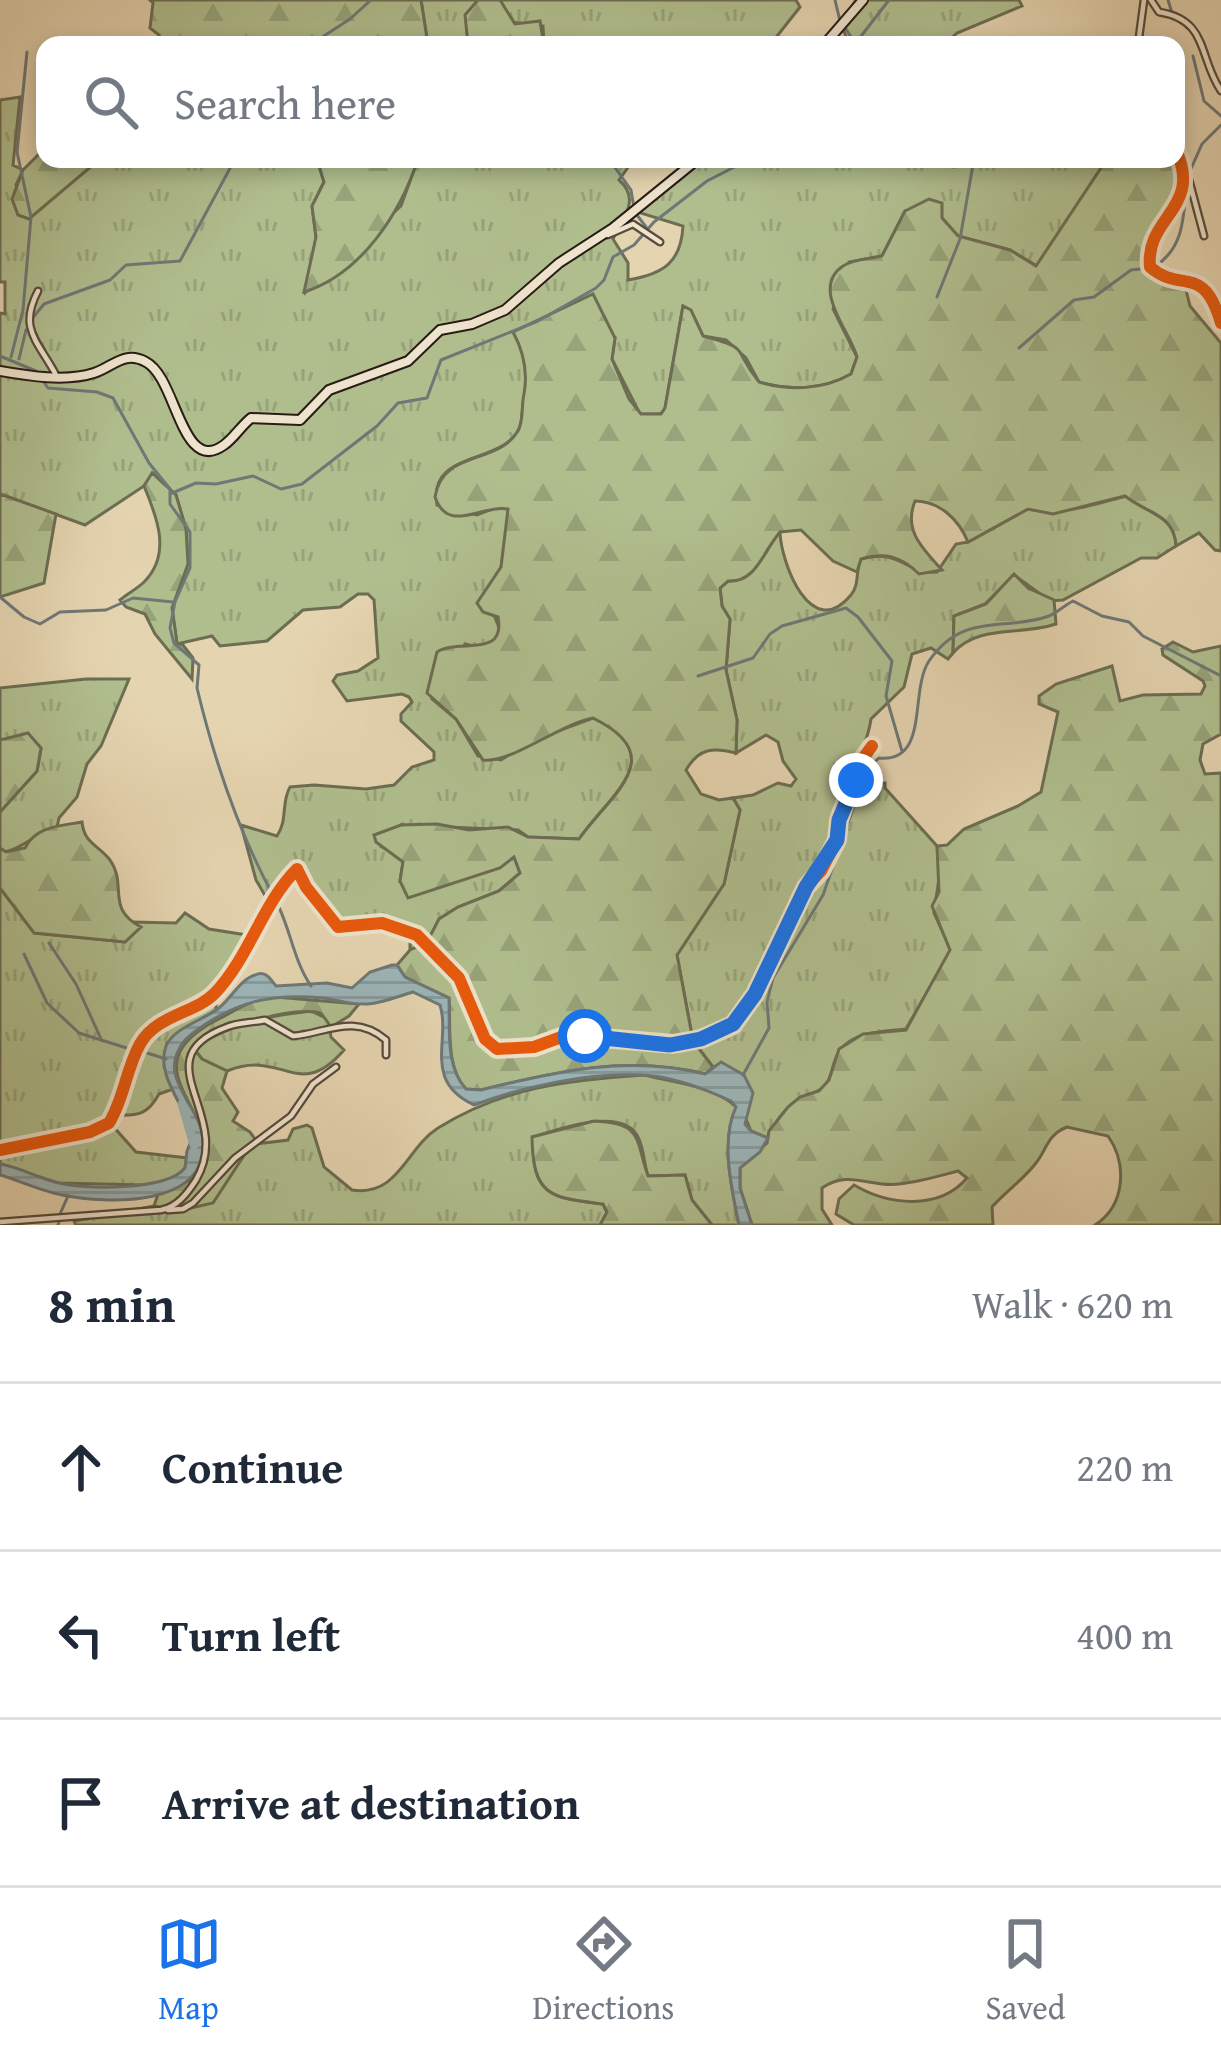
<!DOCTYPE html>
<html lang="en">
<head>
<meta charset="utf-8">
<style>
	:root { --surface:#fff; --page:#f2f2f3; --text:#1f2937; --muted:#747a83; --line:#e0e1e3; --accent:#1a73e8 }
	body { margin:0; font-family:"Gentium Book Plus",serif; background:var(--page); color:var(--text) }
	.stop { position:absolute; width:36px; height:36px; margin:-27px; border:9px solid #1a73e8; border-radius:50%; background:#fff }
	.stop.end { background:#1a73e8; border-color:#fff; box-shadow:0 3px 12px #0008 }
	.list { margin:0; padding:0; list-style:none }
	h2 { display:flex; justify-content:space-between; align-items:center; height:156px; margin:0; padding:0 48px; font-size:51px }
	h2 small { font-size:39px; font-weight:400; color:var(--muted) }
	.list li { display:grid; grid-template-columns:78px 1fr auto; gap:36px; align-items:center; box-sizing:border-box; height:168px; padding:0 48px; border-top:3px solid var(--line) }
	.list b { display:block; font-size:45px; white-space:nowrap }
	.list em { font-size:39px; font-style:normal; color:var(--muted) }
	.icon { flex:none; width:66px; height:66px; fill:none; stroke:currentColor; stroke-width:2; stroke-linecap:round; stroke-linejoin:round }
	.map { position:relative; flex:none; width:1221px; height:1225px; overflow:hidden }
	.search { position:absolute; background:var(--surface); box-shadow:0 6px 18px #0003; left:36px; right:36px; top:36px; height:132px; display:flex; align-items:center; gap:30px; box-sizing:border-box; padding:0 42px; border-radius:24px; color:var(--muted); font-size:45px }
	.sheet { height:660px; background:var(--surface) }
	nav { display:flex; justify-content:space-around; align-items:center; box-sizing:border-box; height:168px; border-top:3px solid var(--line); background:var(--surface); font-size:33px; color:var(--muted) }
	nav a { display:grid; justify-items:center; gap:6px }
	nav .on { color:var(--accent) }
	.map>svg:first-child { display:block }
	.grass { fill:url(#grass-tufts); stroke:#6c6d52; stroke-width:3 }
	.forest { fill:url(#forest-firs); stroke:#6c6d52; stroke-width:3 }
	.water { fill:url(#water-rules); stroke:#6e7877; stroke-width:3 }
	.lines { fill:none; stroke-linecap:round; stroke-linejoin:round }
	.stream { stroke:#6e7877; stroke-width:3 }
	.river { stroke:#9cb5b8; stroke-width:9 }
	.minor-casing { stroke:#584a3c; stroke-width:9 }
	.secondary-casing { stroke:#291c16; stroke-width:12 }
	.minor { stroke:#eee3cc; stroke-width:4.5 }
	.secondary { stroke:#eee3cc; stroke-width:8 }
	.cycleway-casing { stroke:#eee3cc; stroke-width:20 }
	.cycleway { stroke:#e8590c; stroke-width:12 }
	.route { stroke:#1a73e8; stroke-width:15 }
</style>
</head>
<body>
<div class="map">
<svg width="1221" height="1225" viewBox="0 0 1221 1225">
	<defs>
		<pattern id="grass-tufts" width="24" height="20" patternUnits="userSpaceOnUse" patternTransform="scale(3)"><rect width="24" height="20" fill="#b0be8e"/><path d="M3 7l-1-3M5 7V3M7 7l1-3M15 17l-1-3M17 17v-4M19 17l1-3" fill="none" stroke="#97a37a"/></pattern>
		<pattern id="forest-firs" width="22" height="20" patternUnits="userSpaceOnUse" patternTransform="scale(3)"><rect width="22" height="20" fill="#b0be8e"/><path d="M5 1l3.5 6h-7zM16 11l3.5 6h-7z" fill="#97a37a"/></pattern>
		<pattern id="water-rules" width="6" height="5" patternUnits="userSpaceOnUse" patternTransform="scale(3)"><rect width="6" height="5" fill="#9cb5b8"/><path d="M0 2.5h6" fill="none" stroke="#869b9d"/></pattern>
	</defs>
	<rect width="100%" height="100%" fill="#e5d4b0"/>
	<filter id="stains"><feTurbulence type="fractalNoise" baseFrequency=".00167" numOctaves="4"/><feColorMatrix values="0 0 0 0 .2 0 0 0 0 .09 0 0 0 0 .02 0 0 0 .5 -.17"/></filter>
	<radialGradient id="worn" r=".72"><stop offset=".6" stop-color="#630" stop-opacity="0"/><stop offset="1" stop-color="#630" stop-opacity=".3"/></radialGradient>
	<path class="grass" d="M 421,0 L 478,0 L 466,15 L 468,45 L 428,45 Z
		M 500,0 L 796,0 L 800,7 L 770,45 L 544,45 L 543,26 L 511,22 Z
		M 856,0 L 1019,0 L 1022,6 L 957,33 L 944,45 L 849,45 L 841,23 Z
		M 20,97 L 13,165 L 23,170 L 16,185 L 37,210 L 100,159 L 317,159 L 324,182 L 312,206 L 316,237 L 306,292 L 401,206 L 418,159 L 634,159 L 619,180 C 641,199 623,218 613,239 L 628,263 L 628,280 C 663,274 681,263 683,226 L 634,211 L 699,159 L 888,159 L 891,163 L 934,159 L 936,165 L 955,167 L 990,159 L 1107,159 L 1037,266 L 1010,250 L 958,236 L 942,218 L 905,211 L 882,256 L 849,262 L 833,309 L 857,357 L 851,374 C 823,390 790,391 759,382 L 746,358 L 726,340 L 703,336 L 691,311 L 683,306 L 665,408 L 661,414 L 640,414 L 612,359 L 615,338 L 514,332 C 525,353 528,374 524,397 C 521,410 524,423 516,434 C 494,464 428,453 437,505 L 477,515 L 497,507 L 508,509 L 510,515 L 501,567 L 493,581 L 494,615 L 500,630 L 496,639 L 482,648 L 465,644 L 432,699 L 456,719 L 478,756 L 501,760 L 531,741 L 593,718 C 671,756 612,792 579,839 L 528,837 L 518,830 L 401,825 L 382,847 L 397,853 L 403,862 L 400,881 L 514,856 L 520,873 L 499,891 L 458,907 L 439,919 L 427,943 L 410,950 L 410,931 C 392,916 353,914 331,922 L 297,873 L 281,896 L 270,904 L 256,880 L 241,825 L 277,836 C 288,820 281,802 290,787 L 314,785 L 366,789 L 394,785 L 412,767 L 434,760 L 434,752 L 401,721 L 401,714 L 412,702 L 409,697 L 402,694 L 347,701 L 333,681 L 337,675 L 358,671 L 378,658 L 374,600 L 368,594 L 358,594 L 340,607 L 303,610 L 267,641 L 220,646 L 212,636 L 177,644 L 172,608 L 188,564 L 186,529 L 176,495 L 153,473 L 144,486 L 85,525 L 0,494 L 0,313 L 5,314 L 5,282 L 0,282 L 0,100 Z
		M 1126,496 C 1146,514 1175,514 1176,546 L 1157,558 L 1141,558 L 1063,600 L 1050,601 L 1014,575 L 985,604 L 954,616 L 953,653 L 948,659 L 931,648 L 912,654 L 904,687 L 871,719 C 868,743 855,761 852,785 L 885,783 L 885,788 L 937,846 L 940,871 L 934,913 L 951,950 L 906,1029 C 877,1032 844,1031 834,1063 C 831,1073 830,1082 821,1089 C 814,1094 812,1092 804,1096 C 788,1103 774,1123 768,1138 L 751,1131 L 722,1063 L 713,1067 L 693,1041 L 677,955 L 724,884 L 740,810 L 733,798 L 753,795 L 778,783 L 791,786 L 796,779 L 783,761 L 778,742 L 766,735 L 736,753 L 737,720 L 726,670 L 730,619 L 722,606 L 720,588 L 728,581 C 756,583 763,551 780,532 C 781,563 811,643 851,595 C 860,584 855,571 861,559 C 903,548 905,575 937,572 L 956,544 L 968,542 L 1028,509 C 1062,516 1092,505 1126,496 Z
		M 86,679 L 129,679 L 101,746 L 87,764 L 77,797 L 59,818 L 57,827 C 37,831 27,847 5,852 L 0,848 L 0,812 L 37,771 L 41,749 L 21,738 L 0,740 L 0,688 Z
		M 0,888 L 35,933 L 125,942 L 140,927 L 131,922 L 176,923 L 185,913 L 209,929 L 253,936 L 240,968 L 228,971 L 216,985 L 216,1011 L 167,1043 L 164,1066 L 173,1089 L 159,1094 C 148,1114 139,1116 116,1115 L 111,1124 L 136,1152 L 188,1158 L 185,1168 L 173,1180 L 143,1185 L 58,1183 L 0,1164 Z
		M 311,1011 L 328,1019 L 331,1037 L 344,1050 C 298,1103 283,1048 227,1071 L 202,1059 L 194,1049 C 224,1021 273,1016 311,1011 Z
		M 644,1075 C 673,1082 715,1086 736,1107 C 720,1142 732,1189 739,1225 L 712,1225 L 692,1200 L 685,1175 L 648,1176 C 644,1164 644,1150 639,1139 C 625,1104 557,1130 533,1137 C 531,1198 554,1198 603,1204 L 607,1213 L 600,1225 L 76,1225 L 74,1221 L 154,1206 L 179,1211 L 220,1191 L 245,1153 L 256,1144 L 288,1140 L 293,1129 L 307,1125 L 312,1128 L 324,1167 L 352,1190 C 399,1197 406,1148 438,1128 C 504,1087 568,1080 644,1075 Z"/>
	<path class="forest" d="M 150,0 L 421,0 L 428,45 L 163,45 L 159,35 L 150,28 L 153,3 Z
		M 478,0 L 500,0 L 515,24 L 540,21 L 544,45 L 465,45 L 468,44 L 465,15 Z
		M 45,148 L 45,159 L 100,159 L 29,219 L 18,215 L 12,199 L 23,170 Z
		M 1176,154 L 1186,174 L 1143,265 L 1157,277 L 1184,282 L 1190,306 L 1221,343 L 1221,551 L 1215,550 L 1199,533 L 1176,546 C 1175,514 1146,513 1125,496 L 1053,514 L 1028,509 L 968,542 C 959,520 940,501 915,501 C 903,531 923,549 942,570 L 919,574 C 901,556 885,552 861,559 L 857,572 L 833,561 L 801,530 L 780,532 C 763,551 756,583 728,581 L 720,588 L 722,606 L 730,619 L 726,670 L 737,720 L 736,753 C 713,747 699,748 686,770 L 701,794 L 719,800 L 733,798 L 740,810 L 724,884 L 677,955 L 693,1041 L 713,1067 L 706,1074 C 628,1055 558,1071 481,1090 L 466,1089 C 445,1067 451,1027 449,998 L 405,977 L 397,965 L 410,950 L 427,942 L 439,919 L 458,907 L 499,891 L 520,873 L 514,857 L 500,868 L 408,898 L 400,881 L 403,862 L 376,842 L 374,835 L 401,825 L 437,824 L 469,830 L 508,827 L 528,837 L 579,839 C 612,793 671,756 593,718 C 560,724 510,764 483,760 L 456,719 L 427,693 L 437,652 C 459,638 506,659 498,617 L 483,612 L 477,603 L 501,567 L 508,509 C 482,504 448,535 435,497 C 443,449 497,466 518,431 C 524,420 521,407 524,394 C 528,372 524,352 513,332 L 593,294 L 615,338 L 612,359 L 629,399 L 641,414 L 661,414 L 665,408 L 683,306 L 691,310 L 703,336 C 752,349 731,347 759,382 C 790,391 823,390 851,374 L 857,357 C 850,331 810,288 843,266 C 853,259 870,259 882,256 L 905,211 L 929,199 L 942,203 L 942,218 L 958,236 L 1010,250 L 1036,266 L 1107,159 L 1176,159 Z
		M 317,159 L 418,159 C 400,214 361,274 304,292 L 316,237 L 312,206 L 324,182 Z
		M 152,473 L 176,495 L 186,529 L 188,564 L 172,608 L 177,643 L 183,645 L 193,658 L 192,679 L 155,634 L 145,614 L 126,607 L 120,600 C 128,593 137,589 144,582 C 172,554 157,517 144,486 Z
		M 0,494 L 56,514 L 44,583 L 0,597 Z
		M 1014,574 L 1028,588 L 1054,600 L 1056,624 C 1021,636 978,624 953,653 L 954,616 L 986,604 Z
		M 1173,642 L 1193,652 L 1221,646 L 1221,734 L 1203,744 L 1200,760 L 1205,774 L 1221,773 L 1221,1225 L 1095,1225 C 1126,1205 1127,1163 1108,1136 L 1067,1127 C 1047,1135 1047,1149 1036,1163 C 1024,1179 1005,1192 992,1207 L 993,1225 L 854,1225 L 836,1214 L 839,1199 L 854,1185 C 888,1205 939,1211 967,1178 L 958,1171 C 939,1176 919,1182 899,1184 C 871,1188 849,1169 822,1188 L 822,1209 L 832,1225 L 752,1225 L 740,1188 L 740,1167 L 767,1143 L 769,1131 L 788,1107 L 800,1097 L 819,1091 L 829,1080 L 839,1049 L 863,1034 L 906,1030 L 950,950 L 932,906 L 939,892 L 937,846 L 947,845 L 964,829 L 1018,806 L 1041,792 L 1058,712 L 1039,704 L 1039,696 L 1056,684 L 1112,666 L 1120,701 L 1143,695 L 1201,694 L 1205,686 L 1203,681 L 1163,655 L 1162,649 Z
		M 28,733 L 41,748 L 37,771 L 0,812 L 0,740 Z
		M 82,822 C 84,844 99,845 110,860 C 128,886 105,908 141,927 L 125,942 L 34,933 L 0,888 L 0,848 L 6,852 L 25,848 C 36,826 60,826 82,822 Z
		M 275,997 L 359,1004 L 349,1016 L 331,1027 L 321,1013 C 288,1006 220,1028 194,1049 L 202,1059 L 227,1071 L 222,1088 L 238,1112 L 233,1121 L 250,1132 L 258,1143 L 245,1154 L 213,1203 L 178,1211 L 154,1206 L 158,1194 L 191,1180 C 241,1116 118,1073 215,1021 C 237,1010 250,999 275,997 Z
		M 594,1121 C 643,1123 635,1138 648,1176 L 685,1175 L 692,1200 L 712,1225 L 600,1225 L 607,1212 L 603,1204 C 552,1197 533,1198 532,1137 Z"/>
	<path class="water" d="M 392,965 L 397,965 L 405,977 L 449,998 C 450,1027 445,1067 466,1089 L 481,1090 C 558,1071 628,1055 705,1074 L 721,1062 L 744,1075 L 753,1093 L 745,1124 L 751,1131 L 768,1138 L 760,1152 L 740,1168 L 740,1188 L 752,1225 L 739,1225 C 732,1189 720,1142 736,1107 L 731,1101 C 705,1089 670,1076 641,1075 C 586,1073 525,1086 474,1105 C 422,1081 451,1040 440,1005 L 413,992 C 399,996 383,1003 368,1004 C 352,1005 339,1000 323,998 C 272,993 235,1001 193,1033 C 181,1042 172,1057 175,1073 C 180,1097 202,1115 203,1141 C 208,1208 107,1204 62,1195 C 41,1191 20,1181 0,1175 L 0,1164 C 19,1167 36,1177 55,1182 C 84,1190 166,1191 185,1168 L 187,1151 L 193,1136 C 187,1107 155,1077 166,1046 C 174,1027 205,1020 220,1007 C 231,998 241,979 255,975 C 266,970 270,979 276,986 L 327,983 L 352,988 L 370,972 Z"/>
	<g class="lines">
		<path class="stream" d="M 835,0 L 840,21
			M 1168,0 L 1173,16
			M 844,26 L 855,43
			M 855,44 L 889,0
			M 310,45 L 350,19 L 371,0
			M 1193,56 L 1204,101 L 1221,116
			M 609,159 L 631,190 L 634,208
			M 1190,171 L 1202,144 L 1221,125
			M 637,215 L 646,227
			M 1154,267 C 1186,247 1183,214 1187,181
			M 937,297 L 960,239 L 974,159
			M 31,320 L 44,304 L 110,280 L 126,265 L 180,261 L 235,159
			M 1019,348 L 1074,300 L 1094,297 L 1131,270 L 1149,268
			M 0,356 L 36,371 L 48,388 L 97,392 L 113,398 L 149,463 L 170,489 L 170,504 L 190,532 L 190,568 L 175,602 L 170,628 L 174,643 L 199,665 L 197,688 C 214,759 238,831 273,895
			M 11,357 L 23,310 L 31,217 L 17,152 L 27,52
			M 19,359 L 26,330
			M 170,494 L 196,483 L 216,484 L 253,476 L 281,489 L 302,484 L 377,426 L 398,403 L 427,398 L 441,360 L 538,321 L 596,288 L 604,280 L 613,257 L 634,245 L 654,222 L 707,181 L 750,159
			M 0,597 L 24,617 L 40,624 L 60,612 L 106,610 L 133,598 L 173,602
			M 698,676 L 753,658 L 770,634 L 782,626 L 846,608 L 858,617 L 892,661 L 886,696 L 902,751
			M 278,905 C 291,932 294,961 311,986
			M 49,943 L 76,984 L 102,1041
			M 24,954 L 47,1003 L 79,1033 L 133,1050
			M 141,1051 L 166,1059
			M 743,1075 L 769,1028 L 767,1002 L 773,978 L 823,895 L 867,769 L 879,758 C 930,763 909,691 929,661 C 963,611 1004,632 1049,616 C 1058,612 1065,605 1073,601 L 1102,616 L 1129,622 L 1143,636 L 1221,676
			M 60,1214 L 68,1196
			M 58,1225 L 59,1222"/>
		<path class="river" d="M 182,1104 L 194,1145"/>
		<g class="minor-casing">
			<path id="minor" d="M 1151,0 L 1159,12 C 1209,20 1198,57 1221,91
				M 1138,45 L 1144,0
				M 1176,150 C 1203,209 1145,216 1150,267 C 1181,294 1203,262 1221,323
				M 1188,176 L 1204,236
				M 608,235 L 633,224 L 660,242
				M 38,291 C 18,329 38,341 56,375
				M 0,1150 L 90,1132 L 109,1123 C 124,1099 126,1069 140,1044 C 156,1015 196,1013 215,993 C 250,956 262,904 297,869 L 306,887 L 338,927 L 382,923 L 417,935 L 459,978 L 485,1039 L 497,1049 L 534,1047 L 567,1035 L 673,1044 L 701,1039 L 733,1025 L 755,994 L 806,887 L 821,871 L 837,840 L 839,820 L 859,764 L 872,746
				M 168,1210 L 183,1209 L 193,1203 L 235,1158 L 291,1116 L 313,1084 L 336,1067
				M 0,1222 L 161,1210 C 177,1207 187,1194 196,1180 C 235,1114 140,1059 227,1027 C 239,1022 252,1023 265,1020 L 293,1036 C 324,1034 354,1012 386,1040 L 386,1055"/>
		</g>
		<g class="secondary-casing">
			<path id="secondary" d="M 824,45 L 863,0
				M 0,371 C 28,376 66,382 94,373 C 113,367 124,350 146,362 C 177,378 181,476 224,445 C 234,438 241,426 251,418 L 300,420 L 329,390 L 408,361 L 440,330 L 472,324 L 505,310 L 559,263 L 613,228 L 698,159"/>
		</g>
		<use href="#minor" class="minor"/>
		<use href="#secondary" class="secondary"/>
		<g class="cycleway-casing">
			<path id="cycleway" d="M 1176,150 C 1203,209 1145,216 1150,267 C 1181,294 1203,262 1221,323
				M 0,1150 L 90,1132 L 109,1123 C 124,1099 126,1069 140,1044 C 156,1015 196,1013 215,993 C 250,956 262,904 297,869 L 306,887 L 338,927 L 382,923 L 417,935 L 459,978 L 485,1039 L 497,1049 L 534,1047 L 567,1035 L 673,1044 L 701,1039 L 733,1025 L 755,994 L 806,887 L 821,871 L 837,840 L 839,820 L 859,764 L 872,746"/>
		</g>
		<use href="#cycleway" class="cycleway"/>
	</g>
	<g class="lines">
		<path class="route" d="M 585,1036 L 670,1045 L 701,1039 L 733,1024 L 755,994 L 806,887 L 837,840 L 839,820 L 856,780"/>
	</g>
	<rect width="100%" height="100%" filter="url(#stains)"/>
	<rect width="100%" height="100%" fill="url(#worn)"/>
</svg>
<div class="stop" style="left:585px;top:1036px"></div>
<div class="stop end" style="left:856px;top:780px"></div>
<div class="search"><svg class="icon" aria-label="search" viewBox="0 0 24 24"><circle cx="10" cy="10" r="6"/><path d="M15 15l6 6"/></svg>Search here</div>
</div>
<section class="sheet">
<h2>8 min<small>Walk · 620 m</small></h2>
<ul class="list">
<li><svg class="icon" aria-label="ahead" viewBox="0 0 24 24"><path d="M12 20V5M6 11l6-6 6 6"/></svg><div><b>Continue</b></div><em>220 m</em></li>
<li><svg class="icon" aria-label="left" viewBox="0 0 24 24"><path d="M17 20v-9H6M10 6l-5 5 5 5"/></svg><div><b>Turn left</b></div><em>400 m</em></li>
<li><svg class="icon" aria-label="arrive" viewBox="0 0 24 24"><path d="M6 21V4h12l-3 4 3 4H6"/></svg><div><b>Arrive at destination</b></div></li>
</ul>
</section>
<nav>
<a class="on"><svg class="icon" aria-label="map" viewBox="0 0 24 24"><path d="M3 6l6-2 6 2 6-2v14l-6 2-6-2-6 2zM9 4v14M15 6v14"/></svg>Map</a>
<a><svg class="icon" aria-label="directions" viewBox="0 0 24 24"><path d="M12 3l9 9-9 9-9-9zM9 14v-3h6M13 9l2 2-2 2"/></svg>Directions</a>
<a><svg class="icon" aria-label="saved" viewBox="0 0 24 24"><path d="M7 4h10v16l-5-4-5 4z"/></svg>Saved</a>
</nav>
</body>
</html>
